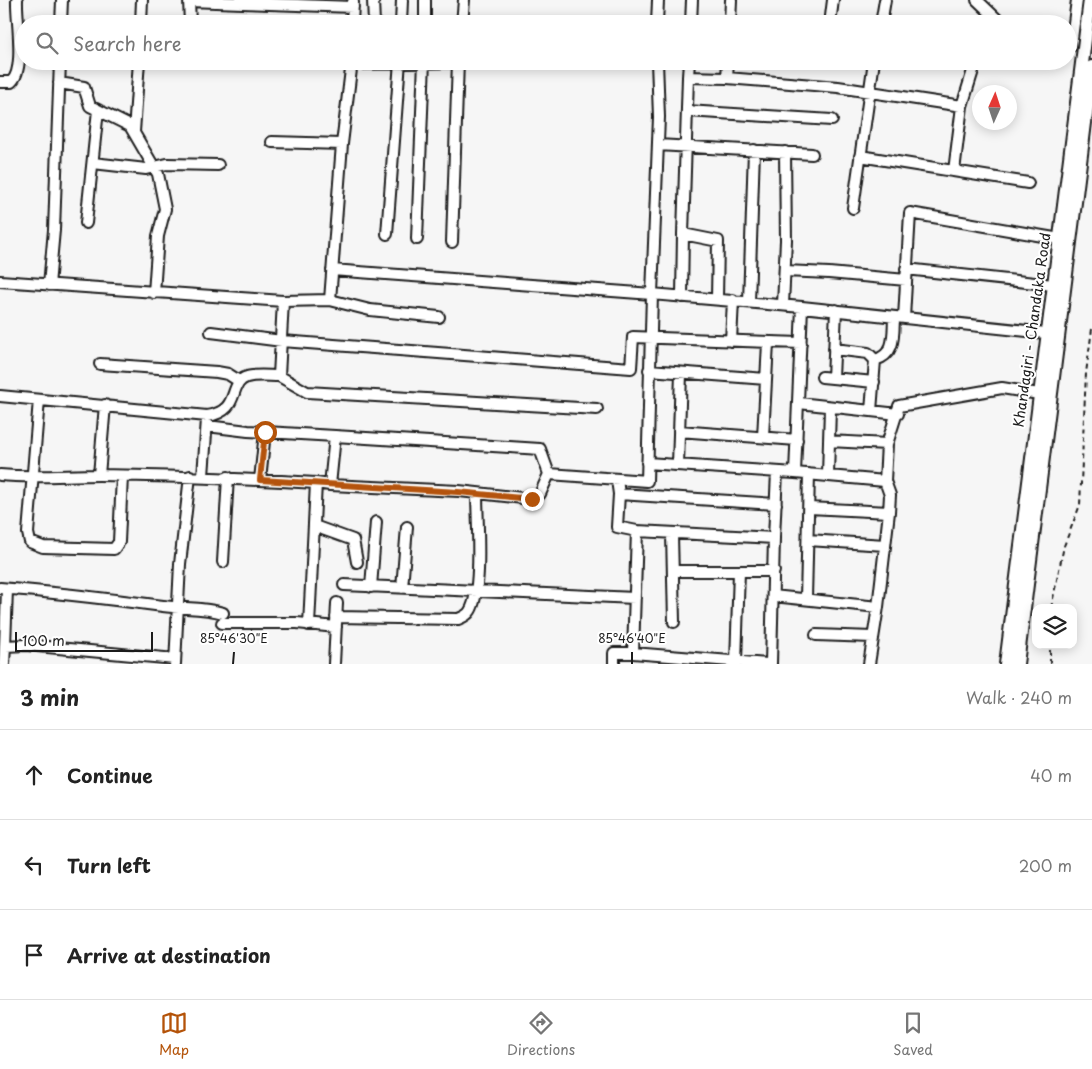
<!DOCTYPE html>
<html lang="en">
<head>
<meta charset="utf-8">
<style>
	:root { --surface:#fff; --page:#f2f2f2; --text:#222; --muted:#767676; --line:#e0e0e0; --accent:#b45309 }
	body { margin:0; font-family:"Playpen Sans",sans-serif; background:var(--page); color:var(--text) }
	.controls { position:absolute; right:15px; bottom:15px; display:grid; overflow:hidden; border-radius:10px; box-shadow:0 2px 12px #0003 }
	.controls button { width:45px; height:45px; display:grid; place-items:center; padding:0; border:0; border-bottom:1px solid var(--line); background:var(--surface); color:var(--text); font:25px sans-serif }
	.compass { position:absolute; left:972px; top:85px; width:45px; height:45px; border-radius:50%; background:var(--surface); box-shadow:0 2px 12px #0003; rotate:3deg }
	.scale { position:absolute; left:15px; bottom:12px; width:138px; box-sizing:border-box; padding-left:5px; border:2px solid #1c1c1c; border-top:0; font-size:14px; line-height:18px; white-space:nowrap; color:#1c1c1c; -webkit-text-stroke:4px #fff; paint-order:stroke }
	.stop { position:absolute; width:15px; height:15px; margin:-11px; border:4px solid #b45309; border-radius:50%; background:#fff }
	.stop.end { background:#b45309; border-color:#fff; box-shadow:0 1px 5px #0008 }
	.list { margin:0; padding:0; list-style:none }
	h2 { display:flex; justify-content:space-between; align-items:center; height:65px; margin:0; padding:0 20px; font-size:21px }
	h2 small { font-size:16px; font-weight:400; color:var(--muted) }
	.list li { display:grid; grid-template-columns:32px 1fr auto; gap:15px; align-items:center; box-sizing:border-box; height:90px; padding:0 20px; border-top:1px solid var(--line) }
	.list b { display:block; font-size:19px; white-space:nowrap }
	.list em { font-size:16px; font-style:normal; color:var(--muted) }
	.icon { flex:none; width:28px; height:28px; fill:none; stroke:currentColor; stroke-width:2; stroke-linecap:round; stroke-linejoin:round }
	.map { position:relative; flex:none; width:1092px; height:664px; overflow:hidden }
	.search { position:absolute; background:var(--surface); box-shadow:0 2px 12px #0003; left:15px; right:15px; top:15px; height:55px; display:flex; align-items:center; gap:12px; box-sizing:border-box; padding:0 18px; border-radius:28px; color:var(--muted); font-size:19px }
	.sheet { height:335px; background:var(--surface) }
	nav { display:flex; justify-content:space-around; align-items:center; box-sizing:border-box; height:70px; border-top:1px solid var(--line); background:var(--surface); font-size:14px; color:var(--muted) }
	nav a { display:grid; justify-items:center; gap:2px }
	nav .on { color:var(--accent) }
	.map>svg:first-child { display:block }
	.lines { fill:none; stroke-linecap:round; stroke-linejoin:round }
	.minor-casing { stroke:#1c1c1c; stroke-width:14 }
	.major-casing { stroke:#1c1c1c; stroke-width:16 }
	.path { stroke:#1c1c1c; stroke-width:2; stroke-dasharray:5 4; stroke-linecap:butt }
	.minor { stroke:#fff; stroke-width:10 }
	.major { stroke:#fff; stroke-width:12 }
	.route { stroke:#b45309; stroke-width:6 }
	.ticks { fill:none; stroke:#1c1c1c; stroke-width:2 }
	.labels { text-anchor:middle; stroke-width:4; stroke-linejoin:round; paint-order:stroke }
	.street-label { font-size:14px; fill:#1c1c1c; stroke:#fff }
	.ticks-label { font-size:12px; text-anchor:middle; fill:#1c1c1c; stroke:#fff; stroke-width:4; stroke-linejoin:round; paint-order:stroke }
</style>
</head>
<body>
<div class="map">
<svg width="1092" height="664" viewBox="0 0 1092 664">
	<rect width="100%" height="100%" fill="#f6f6f6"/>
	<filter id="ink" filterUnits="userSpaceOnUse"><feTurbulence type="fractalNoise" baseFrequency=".02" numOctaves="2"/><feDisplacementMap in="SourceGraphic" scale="10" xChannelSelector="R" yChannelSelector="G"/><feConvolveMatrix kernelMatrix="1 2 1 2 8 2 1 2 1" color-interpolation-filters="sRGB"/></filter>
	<g filter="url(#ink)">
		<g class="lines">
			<g class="minor-casing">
				<path id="minor" d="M 189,0 L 190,24
					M 373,0 L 374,24
					M 977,0 L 998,20 L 1006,24
					M 189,1 L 353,7
					M 61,24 L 62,0
					M 141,24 L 142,0
					M 352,24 L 353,2
					M 401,24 L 402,0
					M 425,24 L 425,0
					M 462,24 L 464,0
					M 657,24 L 658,0
					M 691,24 L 692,0
					M 730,24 L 731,0
					M 830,24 L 833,0
					M 881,24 L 885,0
					M 1071,46 L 1077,0
					M 657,61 L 659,117 L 652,294 L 802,307 L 1046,333
					M 689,61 L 688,77 L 727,78 L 728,61
					M 352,64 L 458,62
					M 688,77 L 683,234 L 718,241 L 717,299
					M 727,78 L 838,87 L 962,106 L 976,61
					M 0,82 L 11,82 C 26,70 16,19 17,0
					M 59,83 L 84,87 L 90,106 L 130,126 L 158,174 L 165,209 L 158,236 L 154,293
					M 687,111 L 832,120
					M 134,132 L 139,61
					M 272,142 L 342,144
					M 658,145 L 812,154
					M 860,156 L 1028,183
					M 93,163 L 146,169 L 167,164 L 218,165
					M 954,171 L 962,106
					M 853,208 L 874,61
					M 86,223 L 98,110
					M 387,234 L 400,61
					M 417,239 L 424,61
					M 452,242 L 458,61
					M 906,269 L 1053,285
					M 785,271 L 829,273 L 906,280
					M 0,281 L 283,301
					M 49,285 L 54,230 L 60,61
					M 682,297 L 683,234
					M 330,300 L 370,310 L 439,317
					M 749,302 L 754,150
					M 783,305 L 786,240 L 785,152
					M 802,307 L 795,473 L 885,481
					M 904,318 L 910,213 L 1060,239
					M 211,332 L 282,341 L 631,368 L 633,337 L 801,343
					M 731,341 L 733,300
					M 834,349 L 868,353 L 875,360 L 871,411
					M 875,360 C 896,354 893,335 894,317
					M 100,364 L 217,372 L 228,374 L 239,381
					M 649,370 L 766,379
					M 279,376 L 307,392 L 597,409
					M 822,377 L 874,382
					M 833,378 L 836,310
					M 0,396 L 207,416 C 242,411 227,383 247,377 C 256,374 269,376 279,376 L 283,301 L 330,300 L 342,144 L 352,61
					M 39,400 L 28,533 L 30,542 L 43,547 L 114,549 L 119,542 L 122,476
					M 799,403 L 898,414
					M 207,426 L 248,431 L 335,436
					M 679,431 L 797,440
					M 763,437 L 768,343
					M 829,441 L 887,444
					M 647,463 L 795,473
					M 678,465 L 681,373
					M 0,475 C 33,478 66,475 99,475 C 171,476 244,479 316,483
					M 99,475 L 105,405
					M 828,475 L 830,408
					M 203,476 L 207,419
					M 260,480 L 265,432
					M 617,480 L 619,494 L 617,527 L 637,531 L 633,653
					M 330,485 L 459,491 L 532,499 L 540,494 L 549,474
					M 619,494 L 776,504
					M 809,508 L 889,512
					M 314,526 L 353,540 L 357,562
					M 637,531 L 774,538 L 771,664
					M 672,534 L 674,622
					M 774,538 L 777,472
					M 808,540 L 885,545
					M 223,562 L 228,477
					M 673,571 L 774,571
					M 344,585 L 635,598
					M 371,587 L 376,522
					M 0,588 C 55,592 109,599 163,606 C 183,609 204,607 223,613
					M 402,588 L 407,527
					M 773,596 L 878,607 L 869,664
					M 806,599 L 809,474
					M 878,607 L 889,512 L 890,495 L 885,481 L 887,444 L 899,406 L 1002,388 L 1039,394
					M 336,617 L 458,619 C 463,617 467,616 470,611 C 483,591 477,520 477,493
					M 222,623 L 297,623 L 336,627
					M 309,625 L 316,483 L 330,485 L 335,436 L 540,449 L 549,474 L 647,481 L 652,294 L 332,270
					M 816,635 L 873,637
					M 5,646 L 7,589
					M 736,662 L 739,571
					M 4,664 L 5,646 L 26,645 L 175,659
					M 175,664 L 180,564 L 190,476
					M 334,664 L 337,603
					M 614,664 L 614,653 L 633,653 L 767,664"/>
			</g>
			<g class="major-casing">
				<path id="major" d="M 1006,664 L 1090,0
					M 1017,664 L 1092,67"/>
			</g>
			<path class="path" d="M 1051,608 L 1064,546 L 1080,505 L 1086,373 L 1092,329
				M 1050,664 L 1050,645"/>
			<use href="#minor" class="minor"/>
			<use href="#major" class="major"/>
		</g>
	</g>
	<g class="lines" filter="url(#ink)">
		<path class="route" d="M 265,432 L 260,480 L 458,492 L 532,499"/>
	</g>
	<path class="ticks" d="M 233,664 L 234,652M 632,664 L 632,652"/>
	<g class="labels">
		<g class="street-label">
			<text transform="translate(1032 330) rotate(-82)" y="5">Khandagiri - Chandaka Road</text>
		</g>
	</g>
	<g class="ticks-label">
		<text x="234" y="643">85°46'30"E</text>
		<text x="632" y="643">85°46'40"E</text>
	</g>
</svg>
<div class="controls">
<button><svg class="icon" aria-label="layers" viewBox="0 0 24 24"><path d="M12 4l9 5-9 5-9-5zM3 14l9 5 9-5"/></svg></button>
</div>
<svg class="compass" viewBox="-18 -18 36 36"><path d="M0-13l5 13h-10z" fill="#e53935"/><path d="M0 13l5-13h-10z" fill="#767676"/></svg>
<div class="scale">100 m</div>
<div class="stop" style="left:265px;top:432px"></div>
<div class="stop end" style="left:532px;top:499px"></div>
<div class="search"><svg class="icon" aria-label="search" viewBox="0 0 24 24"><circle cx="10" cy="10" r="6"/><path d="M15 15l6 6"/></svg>Search here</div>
</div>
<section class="sheet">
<h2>3 min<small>Walk · 240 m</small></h2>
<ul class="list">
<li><svg class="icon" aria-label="ahead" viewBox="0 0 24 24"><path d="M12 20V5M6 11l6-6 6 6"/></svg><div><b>Continue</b></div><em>40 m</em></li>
<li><svg class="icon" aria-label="left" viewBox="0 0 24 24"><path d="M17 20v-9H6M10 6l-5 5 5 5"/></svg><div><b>Turn left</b></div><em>200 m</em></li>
<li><svg class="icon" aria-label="arrive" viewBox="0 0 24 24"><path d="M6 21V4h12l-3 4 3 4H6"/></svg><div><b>Arrive at destination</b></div></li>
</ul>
</section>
<nav>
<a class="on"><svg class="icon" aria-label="map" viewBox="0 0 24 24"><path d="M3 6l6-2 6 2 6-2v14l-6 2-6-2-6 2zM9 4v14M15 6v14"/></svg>Map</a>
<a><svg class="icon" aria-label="directions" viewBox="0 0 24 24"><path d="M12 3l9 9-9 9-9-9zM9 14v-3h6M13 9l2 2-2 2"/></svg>Directions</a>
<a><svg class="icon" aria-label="saved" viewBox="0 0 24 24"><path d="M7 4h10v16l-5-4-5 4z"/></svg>Saved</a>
</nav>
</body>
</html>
